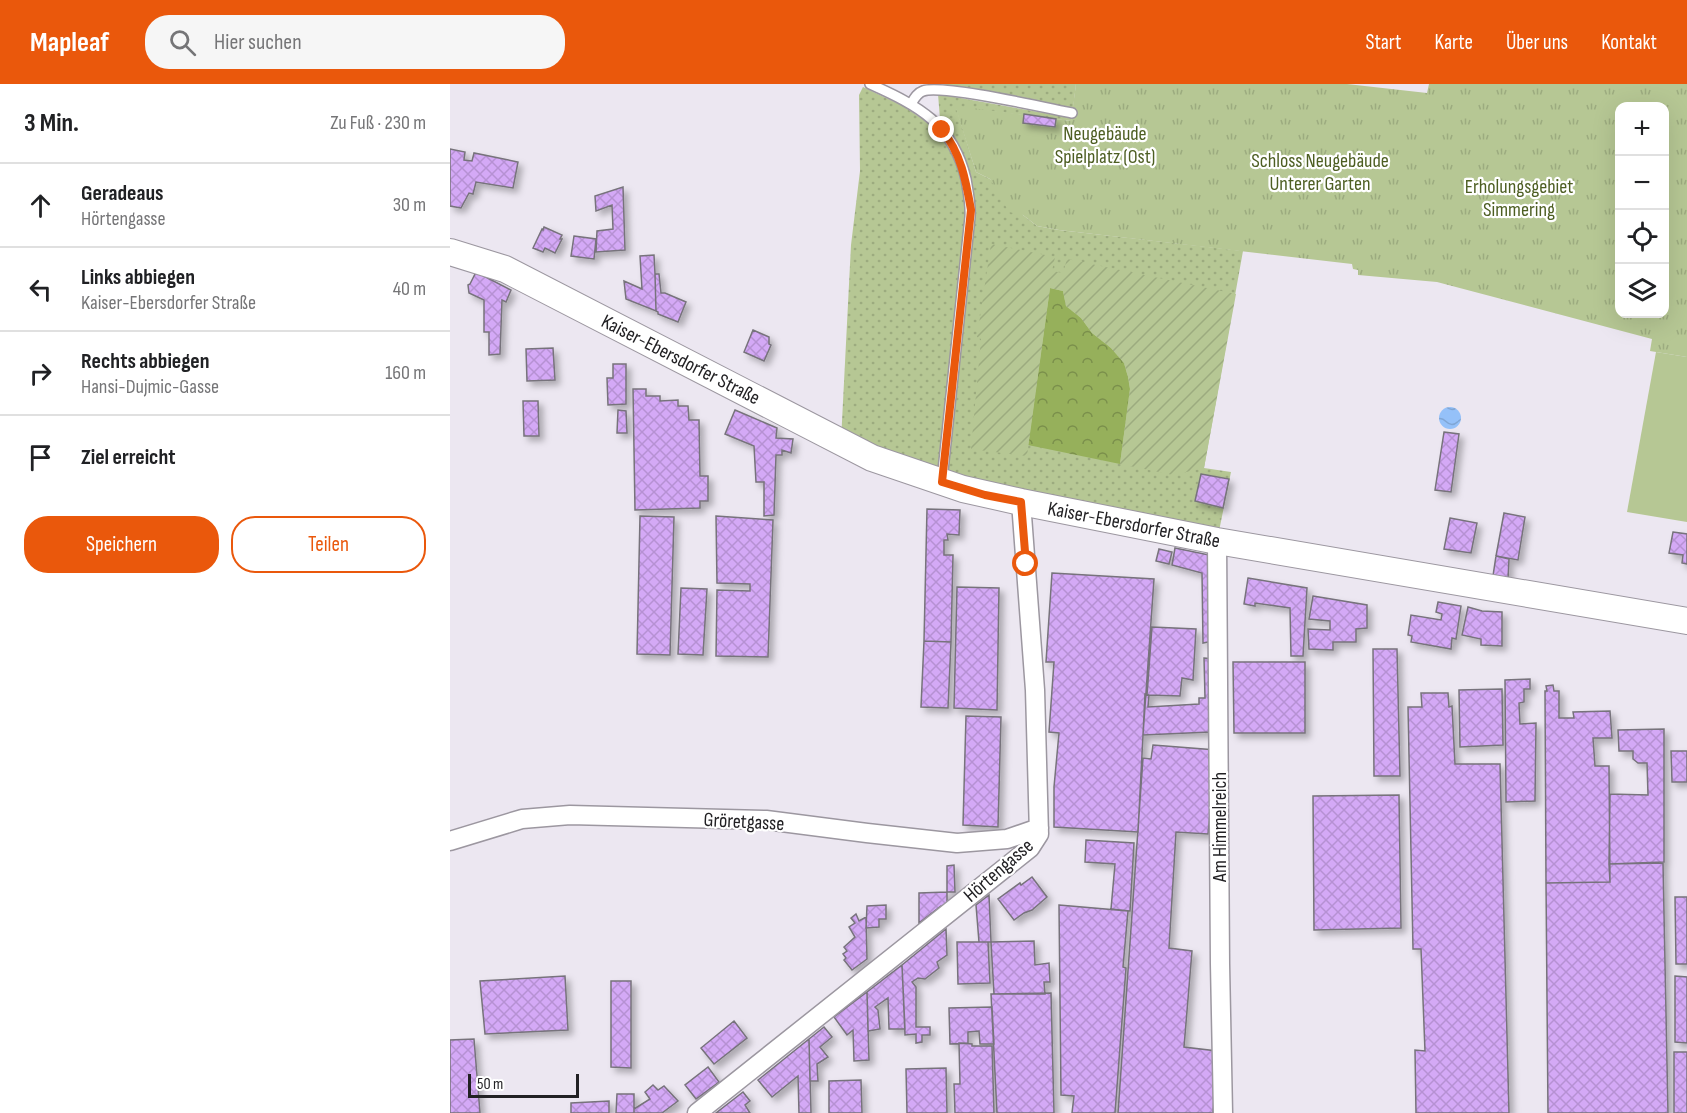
<!DOCTYPE html>
<html lang="de">
<head>
<meta charset="utf-8">
<style>
	:root { --surface:#fff; --page:#f6f6f6; --text:#202124; --muted:#757577; --line:#e0e0e0; --accent:#ea580c }
	body { margin:0; font-family:"Sofia Sans Condensed",sans-serif; background:var(--page); color:var(--text) }
	.controls { position:absolute; right:18px; top:18px; display:grid; overflow:hidden; border-radius:12px; box-shadow:0 6px 24px #0002 }
	.controls button { width:54px; height:54px; display:grid; place-items:center; padding:0; border:0; border-bottom:2px solid var(--line); background:var(--surface); color:var(--text); font:30px sans-serif }
	.scale { position:absolute; left:18px; bottom:15px; width:111px; box-sizing:border-box; padding-left:6px; border:3px solid #222124; border-top:0; font-size:16px; line-height:21px; white-space:nowrap; color:#222124; -webkit-text-stroke:4px #fff; paint-order:stroke }
	.stop { position:absolute; width:18px; height:18px; margin:-14px; border:4px solid #ea580c; border-radius:50%; background:#fff }
	.stop.end { background:#ea580c; border-color:#fff; box-shadow:0 2px 6px #0008 }
	.list { margin:0; padding:0; list-style:none }
	h2 { display:flex; justify-content:space-between; align-items:center; height:78px; margin:0; padding:0 24px; font-size:26px }
	h2 small { font-size:20px; font-weight:400; color:var(--muted) }
	.list li { display:grid; grid-template-columns:39px 1fr auto; gap:18px; align-items:center; box-sizing:border-box; height:84px; padding:0 24px; border-top:2px solid var(--line) }
	.list b { display:block; font-size:22px; white-space:nowrap }
	.list p { margin:0; font-size:20px; white-space:nowrap; color:var(--muted) }
	.list em { font-size:20px; font-style:normal; color:var(--muted) }
	.actions { display:flex; gap:12px; padding:18px 24px }
	.actions a { flex:1; padding:14px 0; border:2px solid var(--accent); border-radius:24px; text-align:center; font-size:21px; color:var(--accent) }
	.actions .main { background:var(--accent); color:#fff }
	.icon { flex:none; width:33px; height:33px; fill:none; stroke:currentColor; stroke-width:2; stroke-linecap:round; stroke-linejoin:round }
	.map { position:relative; flex:none; width:1237px; height:1029px; overflow:hidden }
	header { display:flex; align-items:center; gap:36px; box-sizing:border-box; height:84px; padding:0 30px; background:var(--accent); color:#fff }
	header strong { font-size:28px }
	nav { display:flex; gap:33px; margin-inline-start:auto; font-size:21px }
	.search { width:420px; height:54px; background:var(--page); display:flex; align-items:center; gap:15px; box-sizing:border-box; padding:0 21px; border-radius:24px; color:var(--muted); font-size:22px }
	main { display:flex }
	aside { flex:1; background:var(--surface) }
	.map>svg:first-child { display:block }
	.grass { fill:url(#grass-dots) }
	.forest { fill:url(#forest-crowns) }
	.park { fill:url(#park-tufts); fill-rule:evenodd }
	.garden { fill:url(#garden-furrows) }
	.pitch { fill:#b6c794 }
	.water { fill:url(#water-waves) }
	.building { fill:url(#building-cross-hatch); stroke:#77737b; stroke-width:1.5; filter:url(#shadow) }
	.lines { fill:none; stroke-linecap:round; stroke-linejoin:round }
	.lane-casing { stroke:#9c97a0; stroke-width:12 }
	.street-casing { stroke:#9c97a0; stroke-width:21 }
	.secondary-casing { stroke:#9c97a0; stroke-width:28 }
	.lane { stroke:#fff; stroke-width:9 }
	.street { stroke:#fff; stroke-width:18 }
	.secondary { stroke:#fff; stroke-width:26 }
	.route { stroke:#ea580c; stroke-width:8 }
	.labels { text-anchor:middle; stroke-width:4.5; stroke-linejoin:round; paint-order:stroke }
	.park-label { font-size:20px; fill:#4d5e22; stroke:#fff }
	.street-label { font-size:20px; fill:#222124; stroke:#fff }
</style>
</head>
<body>
<header>
<strong>Mapleaf</strong>
<div class="search"><svg class="icon" aria-label="search" viewBox="0 0 24 24"><circle cx="10" cy="10" r="6"/><path d="M15 15l6 6"/></svg>Hier suchen</div>
<nav><a>Start</a><a>Karte</a><a>Über uns</a><a>Kontakt</a></nav>
</header>
<main>
<aside>
<h2>3 Min.<small>Zu Fuß · 230 m</small></h2>
<ul class="list">
<li><svg class="icon" aria-label="ahead" viewBox="0 0 24 24"><path d="M12 20V5M6 11l6-6 6 6"/></svg><div><b>Geradeaus</b><p>Hörtengasse</p></div><em>30 m</em></li>
<li><svg class="icon" aria-label="left" viewBox="0 0 24 24"><path d="M17 20v-9H6M10 6l-5 5 5 5"/></svg><div><b>Links abbiegen</b><p>Kaiser-Ebersdorfer Straße</p></div><em>40 m</em></li>
<li><svg class="icon" aria-label="right" viewBox="0 0 24 24"><path d="M7 20v-9h11M14 6l5 5-5 5"/></svg><div><b>Rechts abbiegen</b><p>Hansi-Dujmic-Gasse</p></div><em>160 m</em></li>
<li><svg class="icon" aria-label="arrive" viewBox="0 0 24 24"><path d="M6 21V4h12l-3 4 3 4H6"/></svg><div><b>Ziel erreicht</b></div></li>
</ul>
<div class="actions"><a class="main">Speichern</a><a>Teilen</a></div>
</aside>
<div class="map">
<svg width="1237" height="1029" viewBox="0 0 1237 1029">
	<defs>
		<pattern id="grass-dots" width="8" height="8" patternUnits="userSpaceOnUse" patternTransform="scale(1.5)"><rect width="8" height="8" fill="#b6c794"/><path d="M2 2h.1M6 6h.1" fill="none" stroke="#9cab7f" stroke-width="1.8" stroke-linecap="round"/></pattern>
		<pattern id="forest-crowns" width="20" height="18" patternUnits="userSpaceOnUse" patternTransform="scale(1.5)"><rect width="20" height="18" fill="#96b05b"/><path d="M2 6a3 3 0 1 1 6 0M12 15a3 3 0 1 1 6 0" fill="none" stroke="#7a8f4b"/></pattern>
		<pattern id="park-tufts" width="24" height="20" patternUnits="userSpaceOnUse" patternTransform="scale(1.5)"><rect width="24" height="20" fill="#b6c794"/><path d="M3 7l-1-3M5 7V3M7 7l1-3M15 17l-1-3M17 17v-4M19 17l1-3" fill="none" stroke="#9cab7f"/></pattern>
		<pattern id="garden-furrows" width="10" height="10" patternUnits="userSpaceOnUse" patternTransform="scale(1.5)"><rect width="10" height="10" fill="#b6c794"/><path d="M-1 1l2-2M0 10L10 0M9 11l2-2" fill="none" stroke="#9cab7f"/></pattern>
		<pattern id="water-waves" width="16" height="10" patternUnits="userSpaceOnUse" patternTransform="scale(1.5)"><rect width="16" height="10" fill="#95c1f9"/><path d="M0 5q4-4 8 0t8 0" fill="none" stroke="#80a6d5"/></pattern>
		<pattern id="building-cross-hatch" width="8" height="8" patternUnits="userSpaceOnUse" patternTransform="scale(1.5)"><rect width="8" height="8" fill="#d4a9f6"/><path d="M0 0l8 8M0 8l8-8" fill="none" stroke="#b691d3"/></pattern>
		<filter id="shadow"><feDropShadow dx="4.5" dy="4.5" stdDeviation="3" flood-color="#0004"/></filter>
	</defs>
	<rect width="100%" height="100%" fill="#ece7f1"/>
	<path class="grass" d="M 491,0 L 626,0 L 623,25 Z
		M 413,3 L 453,22 L 471,34 L 490,35 L 488,10 L 622,34 L 621,37 L 506,23 L 526,88 L 540,95 L 573,131 L 587,142 L 609,146 L 793,167 L 754,384 L 781,388 L 767,457 L 571,418 L 391,357 L 401,161 L 410,87 L 409,11 Z"/>
	<path class="forest" d="M 600,204 L 613,207 L 616,222 L 631,234 L 642,249 L 661,264 L 674,279 L 678,293 L 680,305 L 670,380 L 578,361 Z"/>
	<path class="park" d="M 626,0 L 897,0 L 977,9 L 979,0 L 1237,0 L 1237,273 L 1200,267 L 1202,255 L 987,198 L 908,191 L 908,186 L 903,185 L 902,180 L 609,146 L 587,142 L 573,131 L 559,128 L 540,95 L 526,88 L 506,25 L 506,22 L 621,37 ZM 1170,22 L 1214,22 L 1214,230 L 1170,230 Z"/>
	<path class="garden" d="M 541,160 L 605,173 L 602,187 L 613,189 L 617,175 L 786,210 L 754,384 L 723,391 L 670,380 L 680,305 L 678,293 L 674,279 L 661,264 L 642,249 L 631,234 L 616,222 L 613,207 L 600,204 L 577,372 L 521,365 L 531,255 L 527,253 Z"/>
	<path class="pitch" d="M 1206,268 L 1237,273 L 1237,438 L 1177,428 Z"/>
	<path class="water" d="M989 334a11 11 0 1 1 22 0a11 11 0 1 1-22 0Z"/>
	<path class="building" d="M 574,30 L 606,35 L 605,43 L 573,39 Z
		M 0,65 L 15,68 L 14,76 L 22,77 L 24,69 L 68,78 L 63,104 L 26,98 L 23,110 L 19,109 L 11,124 L 0,122 Z
		M 173,103 L 175,166 L 146,168 L 147,147 L 163,145 L 162,121 L 146,127 L 145,112 Z
		M 94,143 L 112,151 L 110,155 L 112,155 L 105,169 L 95,164 L 93,168 L 83,164 L 92,145 L 93,146 Z
		M 124,152 L 146,155 L 144,175 L 121,172 Z
		M 204,171 L 205,190 L 206,227 L 176,215 L 174,197 L 192,205 L 190,172 Z
		M 26,188 L 61,206 L 56,218 L 52,216 L 50,270 L 39,271 L 39,248 L 34,248 L 34,216 L 19,209 L 18,201 L 20,200 Z
		M 205,190 L 209,190 L 211,209 L 215,209 L 236,218 L 228,238 L 208,230 L 208,228 L 206,227 Z
		M 303,246 L 319,253 L 319,260 L 321,261 L 314,277 L 294,268 Z
		M 103,264 L 105,296 L 77,297 L 76,265 Z
		M 163,280 L 176,280 L 176,320 L 158,321 L 157,294 L 163,294 Z
		M 183,305 L 196,305 L 196,312 L 210,312 L 210,317 L 228,316 L 228,322 L 238,322 L 239,336 L 249,336 L 250,392 L 258,392 L 258,417 L 250,417 L 250,424 L 185,426 Z
		M 73,317 L 88,317 L 89,352 L 74,352 Z
		M 168,326 L 176,327 L 177,349 L 167,349 Z
		M 285,326 L 327,344 L 326,354 L 343,355 L 341,369 L 332,366 L 332,371 L 326,371 L 324,431 L 314,432 L 314,398 L 306,398 L 304,362 L 275,350 Z
		M 994,348 L 1009,350 L 1001,408 L 985,406 Z
		M 751,390 L 779,395 L 773,424 L 745,417 Z
		M 477,425 L 510,426 L 509,451 L 497,450 L 498,456 L 494,456 L 494,471 L 503,471 L 501,558 L 474,557 Z
		M 1054,429 L 1075,433 L 1068,476 L 1046,472 Z
		M 190,432 L 224,433 L 220,571 L 187,570 Z
		M 266,432 L 323,436 L 318,573 L 266,572 L 267,506 L 300,507 L 300,500 L 267,499 Z
		M 1000,434 L 1027,439 L 1021,469 L 994,465 Z
		M 1223,448 L 1237,450 L 1237,480 L 1232,479 L 1233,471 L 1219,469 Z
		M 725,464 L 764,472 L 764,552 L 758,558 L 753,559 L 752,489 L 722,481 Z
		M 709,465 L 722,468 L 719,480 L 706,477 Z
		M 1046,472 L 1059,475 L 1058,495 L 1043,492 Z
		M 602,489 L 704,495 L 693,651 L 688,748 L 604,743 L 604,703 L 609,649 L 599,648 L 604,578 L 596,578 Z
		M 798,494 L 857,504 L 853,572 L 841,572 L 840,524 L 805,519 L 805,522 L 794,520 Z
		M 507,503 L 549,504 L 547,626 L 504,624 Z
		M 231,504 L 257,505 L 253,571 L 228,570 Z
		M 863,512 L 917,521 L 917,544 L 906,545 L 906,558 L 883,558 L 883,566 L 859,565 L 858,545 L 880,546 L 880,537 L 859,535 Z
		M 988,518 L 1011,522 L 1006,555 L 1002,554 L 1001,565 L 961,558 L 962,552 L 958,551 L 961,531 L 991,536 L 992,530 L 986,528 Z
		M 1018,523 L 1032,527 L 1052,528 L 1052,562 L 1031,561 L 1031,555 L 1012,551 Z
		M 702,543 L 746,545 L 743,596 L 732,594 L 730,612 L 697,611 Z
		M 474,557 L 501,558 L 498,624 L 471,623 Z
		M 923,565 L 947,565 L 950,692 L 924,692 Z
		M 754,574 L 764,575 L 762,641 L 759,642 L 760,648 L 693,651 L 695,610 L 699,611 L 698,623 L 749,620 L 749,614 L 755,614 Z
		M 783,578 L 855,578 L 855,649 L 784,649 Z
		M 1080,595 L 1080,605 L 1074,605 L 1074,618 L 1069,619 L 1070,640 L 1086,639 L 1085,717 L 1056,718 L 1055,596 Z
		M 1103,601 L 1104,607 L 1109,607 L 1109,634 L 1124,634 L 1123,628 L 1160,627 L 1162,654 L 1143,654 L 1145,682 L 1159,682 L 1160,798 L 1096,799 L 1095,607 L 1097,607 L 1096,602 Z
		M 1052,605 L 1053,661 L 1010,663 L 1009,606 Z
		M 971,609 L 998,609 L 999,623 L 1002,622 L 1005,680 L 1050,680 L 1059,1029 L 966,1029 L 965,966 L 975,967 L 971,865 L 963,865 L 958,623 L 972,623 Z
		M 516,632 L 551,633 L 548,743 L 513,741 Z
		M 1214,645 L 1214,778 L 1159,780 L 1160,710 L 1198,711 L 1197,679 L 1188,679 L 1183,675 L 1183,667 L 1169,667 L 1168,646 Z
		M 703,661 L 766,666 L 758,750 L 726,748 L 719,864 L 742,867 L 734,963 L 767,967 L 763,1029 L 668,1029 L 693,674 L 701,675 Z
		M 1221,667 L 1237,667 L 1237,698 L 1222,698 Z
		M 949,711 L 951,844 L 864,846 L 863,712 Z
		M 636,756 L 684,759 L 680,827 L 661,825 L 665,780 L 635,778 Z
		M 1213,779 L 1218,1029 L 1098,1029 L 1096,799 L 1160,798 L 1159,780 Z
		M 504,781 L 505,808 L 497,808 L 497,782 Z
		M 582,793 L 597,813 L 582,826 L 574,829 L 564,836 L 548,815 L 570,799 L 571,801 Z
		M 497,808 L 497,822 L 491,822 L 469,839 L 469,809 Z
		M 539,811 L 541,858 L 529,858 L 526,821 Z
		M 1225,813 L 1237,813 L 1237,880 L 1226,880 Z
		M 436,821 L 436,835 L 429,835 L 429,843 L 416,844 L 417,822 Z
		M 609,821 L 678,827 L 673,883 L 676,884 L 665,1029 L 622,1029 L 624,1012 L 611,1011 Z
		M 406,830 L 409,837 L 416,833 L 417,875 L 402,886 L 394,876 L 396,874 L 393,870 L 397,867 L 394,863 L 405,853 L 399,843 L 405,839 L 401,834 Z
		M 496,845 L 497,871 L 487,878 L 489,884 L 475,895 L 468,894 L 462,898 L 466,903 L 466,943 L 480,943 L 480,951 L 472,951 L 472,958 L 466,959 L 466,950 L 455,951 L 452,881 Z
		M 584,857 L 585,881 L 599,879 L 600,898 L 594,898 L 595,910 L 544,910 L 541,858 Z
		M 507,858 L 538,858 L 540,899 L 508,900 Z
		M 452,881 L 455,945 L 439,945 L 438,914 L 425,923 L 428,926 L 430,945 L 418,947 L 417,908 Z
		M 115,892 L 118,946 L 35,950 L 30,897 Z
		M 1225,892 L 1237,893 L 1237,959 L 1225,958 Z
		M 161,897 L 181,897 L 181,984 L 161,983 Z
		M 417,908 L 419,976 L 404,977 L 403,946 L 397,951 L 384,933 Z
		M 601,909 L 604,1029 L 547,1029 L 541,910 Z
		M 542,923 L 544,960 L 530,960 L 529,947 L 518,948 L 518,959 L 500,960 L 499,924 Z
		M 284,937 L 297,954 L 264,980 L 251,964 Z
		M 374,943 L 382,953 L 370,963 L 378,973 L 367,980 L 368,997 L 360,997 L 359,955 Z
		M 24,955 L 30,1029 L 0,1029 L 0,956 Z
		M 359,955 L 361,1029 L 349,1029 L 348,992 L 322,1013 L 308,996 Z
		M 509,959 L 522,960 L 522,962 L 542,962 L 544,1029 L 505,1029 L 504,1000 L 510,1000 Z
		M 1224,968 L 1237,968 L 1237,1029 L 1224,1029 Z
		M 258,983 L 269,998 L 246,1015 L 235,1001 Z
		M 496,984 L 497,1029 L 457,1029 L 456,985 Z
		M 411,996 L 412,1029 L 379,1029 L 379,997 Z
		M 203,1001 L 208,1006 L 214,1002 L 228,1017 L 212,1029 L 184,1029 L 184,1025 L 200,1015 L 195,1008 Z
		M 293,1008 L 300,1017 L 295,1021 L 300,1029 L 266,1029 Z
		M 167,1010 L 184,1010 L 184,1029 L 166,1029 Z
		M 159,1017 L 159,1029 L 121,1029 L 121,1019 Z"/>
	<g class="lines">
		<g class="lane-casing">
			<path id="lane" d="M 420,0 C 469,22 503,40 516,95 C 518,108 521,120 520,133 L 492,396
				M 461,20 C 464,15 467,9 473,7 C 492,0 596,24 622,29"/>
		</g>
		<g class="street-casing">
			<path id="street" d="M 767,457 L 770,880 L 773,1029
				M 0,757 L 72,735 L 120,731 L 316,736 L 417,749 L 507,759 L 557,755 L 589,744
				M 247,1029 L 580,764 L 589,750 L 585,606 L 571,418"/>
		</g>
		<g class="secondary-casing">
			<path id="secondary" d="M 0,168 L 55,185 L 422,374 L 513,405 L 571,418 L 767,457 L 1237,537"/>
		</g>
		<use href="#lane" class="lane"/>
		<use href="#street" class="street"/>
		<use href="#secondary" class="secondary"/>
	</g>
	<g class="lines">
		<path class="route" d="M 492,46 C 511,69 516,97 521,126 L 492,398 L 535,411 L 571,418 L 576,480"/>
	</g>
	<g class="labels">
		<g class="park-label">
			<text x="655" y="56">Neugebäude<tspan x="655" dy="23">Spielplatz (Ost)</tspan></text>
			<text x="870" y="83">Schloss Neugebäude<tspan x="870" dy="23">Unterer Garten</tspan></text>
			<text x="1069" y="109">Erholungsgebiet<tspan x="1069" dy="23">Simmering</tspan></text>
		</g>
		<g class="street-label">
			<text transform="translate(231 275) rotate(27)" y="7">Kaiser-Ebersdorfer Straße</text>
			<text transform="translate(684 440) rotate(11)" y="7">Kaiser-Ebersdorfer Straße</text>
			<text transform="translate(294 737) rotate(3)" y="7">Gröretgasse</text>
			<text transform="translate(769 743) rotate(-90)" y="7">Am Himmelreich</text>
			<text transform="translate(548 786) rotate(-41)" y="7">Hörtengasse</text>
		</g>
	</g>
</svg>
<div class="controls">
<button>+</button>
<button>−</button>
<button><svg class="icon" aria-label="locate" viewBox="0 0 24 24"><circle cx="12" cy="12" r="6"/><path d="M12 2v4M12 18v4M2 12h4M18 12h4"/></svg></button>
<button><svg class="icon" aria-label="layers" viewBox="0 0 24 24"><path d="M12 4l9 5-9 5-9-5zM3 14l9 5 9-5"/></svg></button>
</div>
<div class="scale">50 m</div>
<div class="stop" style="left:576px;top:480px"></div>
<div class="stop end" style="left:492px;top:46px"></div>
</div>
</main>
</body>
</html>
